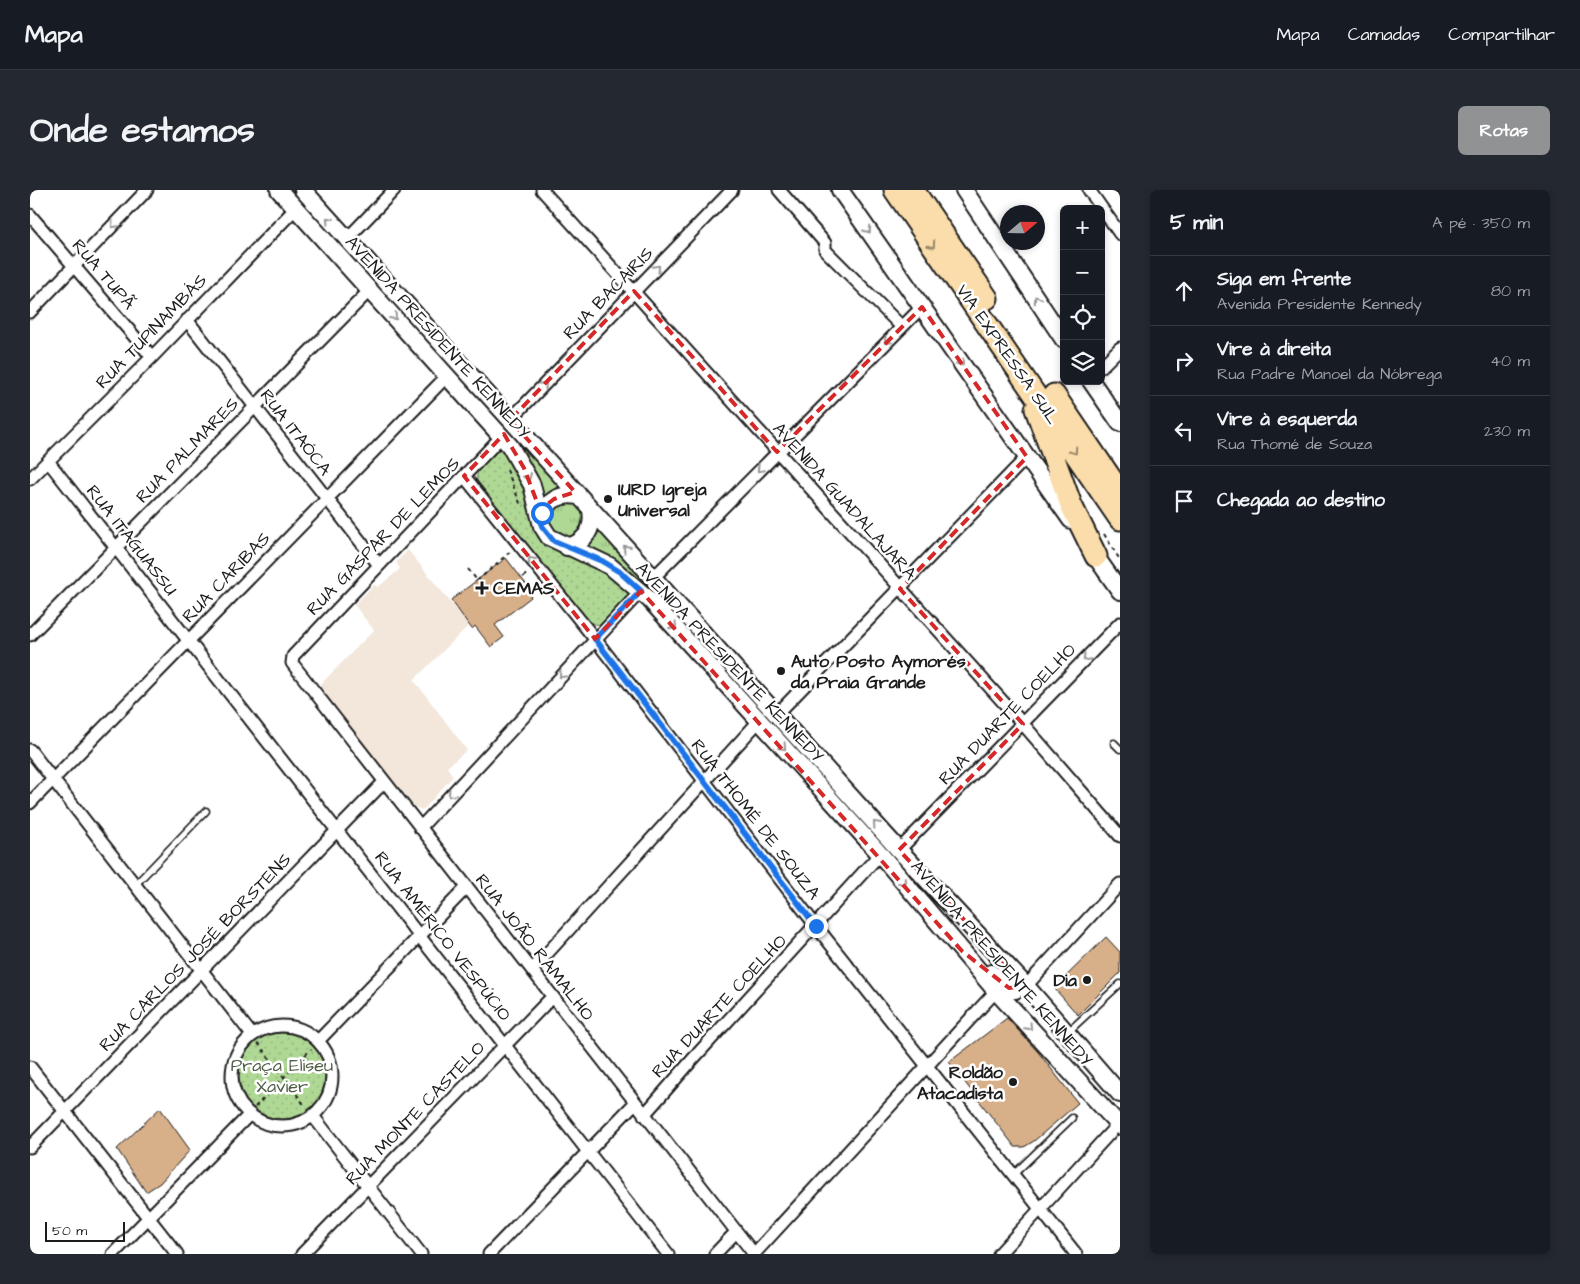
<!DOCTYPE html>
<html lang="pt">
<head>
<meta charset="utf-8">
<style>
	:root { --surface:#171b24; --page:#242831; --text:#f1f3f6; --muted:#9ea1a6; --line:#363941; --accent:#919294 }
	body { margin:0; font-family:"Architects Daughter",sans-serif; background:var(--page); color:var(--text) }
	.controls { position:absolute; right:15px; top:15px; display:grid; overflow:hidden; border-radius:8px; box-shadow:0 2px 8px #0003 }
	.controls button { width:45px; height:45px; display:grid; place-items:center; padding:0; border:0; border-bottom:1px solid var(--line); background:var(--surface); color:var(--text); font:25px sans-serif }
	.compass { position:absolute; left:970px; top:15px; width:45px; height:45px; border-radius:50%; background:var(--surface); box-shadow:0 2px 8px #0003; rotate:70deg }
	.scale { position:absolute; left:15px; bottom:12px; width:80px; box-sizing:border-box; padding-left:5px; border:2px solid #1c1c1c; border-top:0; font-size:14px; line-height:18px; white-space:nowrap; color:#1c1c1c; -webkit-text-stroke:4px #fff; paint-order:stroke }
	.stop { position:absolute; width:15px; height:15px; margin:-11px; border:4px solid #1a73e8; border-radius:50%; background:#fff }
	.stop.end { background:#1a73e8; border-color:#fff; box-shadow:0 1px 5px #0008 }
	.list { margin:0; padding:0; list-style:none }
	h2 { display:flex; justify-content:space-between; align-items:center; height:65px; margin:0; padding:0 20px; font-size:21px }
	h2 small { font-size:16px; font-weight:400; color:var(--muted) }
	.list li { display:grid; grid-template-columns:32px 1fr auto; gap:15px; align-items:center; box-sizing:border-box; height:70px; padding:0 20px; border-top:1px solid var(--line) }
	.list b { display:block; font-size:19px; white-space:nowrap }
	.list p { margin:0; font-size:16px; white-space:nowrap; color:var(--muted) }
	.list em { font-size:16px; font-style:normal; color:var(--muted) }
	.icon { flex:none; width:28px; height:28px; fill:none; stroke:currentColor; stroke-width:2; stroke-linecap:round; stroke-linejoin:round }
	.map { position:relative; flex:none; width:1090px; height:1064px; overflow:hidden; border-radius:8px }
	header { display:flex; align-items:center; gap:30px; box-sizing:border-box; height:70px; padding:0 25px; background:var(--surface); border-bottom:1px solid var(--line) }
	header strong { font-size:24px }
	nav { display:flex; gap:28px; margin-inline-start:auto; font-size:18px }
	.intro { display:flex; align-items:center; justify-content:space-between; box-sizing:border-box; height:120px; padding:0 30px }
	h1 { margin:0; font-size:35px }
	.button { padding:12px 22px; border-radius:8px; background:var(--accent); color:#fff; font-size:18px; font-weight:700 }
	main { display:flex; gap:30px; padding:0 30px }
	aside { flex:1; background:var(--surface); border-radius:8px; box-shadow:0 2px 8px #0003 }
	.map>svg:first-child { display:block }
	.built { fill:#f3e7db }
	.grass { fill:url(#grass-tufts); stroke:#667a58 }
	.park { fill:url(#park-dots); stroke:#667a58 }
	.building { fill:#d7af88; stroke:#1c1c1c }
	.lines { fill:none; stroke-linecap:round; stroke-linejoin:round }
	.lane-casing { stroke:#1c1c1c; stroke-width:9 }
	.street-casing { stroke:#1c1c1c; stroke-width:15 }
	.secondary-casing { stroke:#1c1c1c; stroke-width:20 }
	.highway-casing { stroke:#1c1c1c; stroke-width:25 }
	.path { stroke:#1c1c1c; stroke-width:2; stroke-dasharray:4 4; stroke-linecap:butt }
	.lane { stroke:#fff; stroke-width:5.5 }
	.street { stroke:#fff; stroke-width:11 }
	.secondary { stroke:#fff; stroke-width:16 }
	.highway { stroke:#fbddab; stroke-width:21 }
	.oneway { stroke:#999 }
	.oneway2 { stroke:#97866b }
	.route { stroke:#1a73e8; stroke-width:6 }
	.marked { fill:none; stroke:#d62828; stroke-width:4; stroke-dasharray:10 6; stroke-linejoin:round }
	.poi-dot { fill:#1c1c1c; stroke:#fff; stroke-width:2 }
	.labels { text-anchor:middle; stroke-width:5; stroke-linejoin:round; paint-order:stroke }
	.street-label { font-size:18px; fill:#1c1c1c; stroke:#fff }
	.poi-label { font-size:18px; font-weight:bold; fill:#1c1c1c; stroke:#fff; text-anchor:start }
	.park-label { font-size:18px; fill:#4f5e46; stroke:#fff }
</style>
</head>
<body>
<header>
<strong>Mapa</strong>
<nav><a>Mapa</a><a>Camadas</a><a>Compartilhar</a></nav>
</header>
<div class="intro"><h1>Onde estamos</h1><a class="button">Rotas</a></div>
<main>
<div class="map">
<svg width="1090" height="1064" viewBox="0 0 1090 1064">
	<defs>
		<pattern id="grass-tufts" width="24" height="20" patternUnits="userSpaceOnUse" patternTransform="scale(1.25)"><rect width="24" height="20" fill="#afd895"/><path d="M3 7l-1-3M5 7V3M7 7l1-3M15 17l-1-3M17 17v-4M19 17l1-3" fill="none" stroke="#96b980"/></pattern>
		<pattern id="park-dots" width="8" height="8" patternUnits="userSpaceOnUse" patternTransform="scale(1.25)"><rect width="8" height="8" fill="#afd895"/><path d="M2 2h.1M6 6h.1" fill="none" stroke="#96b980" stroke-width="1.8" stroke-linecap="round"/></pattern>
	</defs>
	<rect width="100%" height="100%" fill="#fff"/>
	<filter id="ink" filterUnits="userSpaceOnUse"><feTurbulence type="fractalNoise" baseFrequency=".02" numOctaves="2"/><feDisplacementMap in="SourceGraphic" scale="10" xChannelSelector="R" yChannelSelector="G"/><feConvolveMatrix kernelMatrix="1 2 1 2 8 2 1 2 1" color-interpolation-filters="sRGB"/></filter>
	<g filter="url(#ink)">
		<path class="built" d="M 378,360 L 439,435 L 384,490 L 437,560 L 417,577 L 423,586 L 395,618 L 391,620 L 384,616 L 288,497 L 344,440 L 324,415 L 344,395 L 348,397 L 370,379 L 366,372 Z"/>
		<path class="grass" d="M 480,238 L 532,298 L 512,309 L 476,242 Z
			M 546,313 L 553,320 L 555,336 L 541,349 L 522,342 L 518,327 L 526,314 Z
			M 566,337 L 625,399 L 620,403 L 560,358 L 558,353 Z"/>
		<path class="park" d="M 471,258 L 489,279 L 507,334 L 568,374 L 599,402 L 597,408 L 570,435 L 561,433 L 448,294 C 442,281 459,261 471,258 Z
			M209 886a43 43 0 1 1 86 0a43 43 0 1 1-86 0Z"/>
		<path class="building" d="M 476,368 L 499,398 L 496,400 L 501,407 L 465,435 L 474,447 L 461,457 L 445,436 L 442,439 L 439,435 L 421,410 Z
			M 1076,747 L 1090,762 L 1090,783 L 1048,825 L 1024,798 Z
			M 977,828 L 1008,862 L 1048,913 L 1004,951 L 994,957 L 985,957 L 919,872 Z
			M 130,918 L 160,960 L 130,993 L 116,1002 L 87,959 Z"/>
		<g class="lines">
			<g class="lane-casing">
				<path id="lane" d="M 1084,553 L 1090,559
					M 105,695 L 176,621
					M 1038,842 L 1090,794
					M 984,984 L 1042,928"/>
			</g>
			<g class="street-casing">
				<path id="street" d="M 512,0 L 993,534 L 1090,646
					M 749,0 L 795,53 L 795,60 L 872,137
					M 1059,0 L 1090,44
					M 0,25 L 122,167
					M 317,49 L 364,0
					M 0,122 L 117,0
					M 157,130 L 349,375
					M 1071,177 L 1090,158
					M 480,230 L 702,0
					M 472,246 L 263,466 L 262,473 L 724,1064
					M 18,271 L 638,1064
					M 434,286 L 565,449 L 786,736 L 1046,1064
					M 0,289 L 122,167 L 266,18
					M 623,388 L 892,117
					M 0,445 L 340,100
					M 747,524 L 997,267
					M 0,560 L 222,845
					M 0,613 L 417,186
					M 390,638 L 611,401
					M 869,660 L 1090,433
					M 502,780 L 729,531
					M 996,796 L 1090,694
					M202 886a50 50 0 1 1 100 0a50 50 0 1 1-100 0Z
					M 288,851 L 437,697
					M 0,877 L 147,1064
					M 614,925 L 663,869 L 850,664
					M 283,926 L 391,1064
					M 0,957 L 354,592
					M 83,1064 L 219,925
					M 272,1064 L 522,807
					M 459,1064 L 605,913
					M 685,1064 L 706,1042
					M 724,1064 L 966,801
					M 969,1064 L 1088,934"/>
			</g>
			<g class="secondary-casing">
				<path id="secondary" d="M 249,0 L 480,256 L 502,295 L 512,336 L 519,347 L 580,376 L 620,410 L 850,664 L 966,801 L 1090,936
					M 273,0 L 869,660 L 996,796 L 1090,904
					M 810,0 L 1041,330
					M 934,0 L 1034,150
					M 1061,191 L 1090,233
					M 511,328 C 516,310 531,303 548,306
					M 537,357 C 556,352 564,338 561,320
					M 1059,357 L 1090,401
					M 961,783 L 985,800 L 996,796"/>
			</g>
			<g class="highway-casing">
				<path id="highway" d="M 865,0 L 1090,329
					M 883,0 L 957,108
					M 1024,205 L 1090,302
					M 1006,219 L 1041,315 L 1066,366"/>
			</g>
			<path class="path" d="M 477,280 L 490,313 L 494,316
				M 1074,344 L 1090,370
				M 438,379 L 446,389
				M 493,387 L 499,382
				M 447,391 L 481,361
				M 228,853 L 276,917
				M 225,917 L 281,859"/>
			<use href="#lane" class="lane"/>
			<use href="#street" class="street"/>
			<use href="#secondary" class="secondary"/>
			<use href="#highway" class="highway"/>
		</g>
		<defs><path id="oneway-chevron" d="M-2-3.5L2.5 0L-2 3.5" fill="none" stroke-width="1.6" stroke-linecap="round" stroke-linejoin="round" transform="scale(1.25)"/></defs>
		<g class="oneway">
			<use href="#oneway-chevron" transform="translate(299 30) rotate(-132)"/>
			<use href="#oneway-chevron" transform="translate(84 35) rotate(134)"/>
			<use href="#oneway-chevron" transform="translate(838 40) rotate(55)"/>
			<use href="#oneway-chevron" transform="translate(627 78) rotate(-46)"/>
			<use href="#oneway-chevron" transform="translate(1007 109) rotate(-124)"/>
			<use href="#oneway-chevron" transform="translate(364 127) rotate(48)"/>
			<use href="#oneway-chevron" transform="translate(857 151) rotate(135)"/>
			<use href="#oneway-chevron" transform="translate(931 173) rotate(55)"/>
			<use href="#oneway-chevron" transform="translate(514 195) rotate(-46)"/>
			<use href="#oneway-chevron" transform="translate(730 279) rotate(135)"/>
			<use href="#oneway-chevron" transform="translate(498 287) rotate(66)"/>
			<use href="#oneway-chevron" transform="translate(596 358) rotate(-132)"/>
			<use href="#oneway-chevron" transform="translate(501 370) rotate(-129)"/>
			<use href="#oneway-chevron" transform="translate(644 437) rotate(48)"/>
			<use href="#oneway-chevron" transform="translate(1056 468) rotate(134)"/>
			<use href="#oneway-chevron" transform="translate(532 485) rotate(133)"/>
			<use href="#oneway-chevron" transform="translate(753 557) rotate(48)"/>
			<use href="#oneway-chevron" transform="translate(421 604) rotate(133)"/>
			<use href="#oneway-chevron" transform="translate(846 634) rotate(-132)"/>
			<use href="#oneway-chevron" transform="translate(873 692) rotate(50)"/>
			<use href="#oneway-chevron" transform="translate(999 837) rotate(47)"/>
		</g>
		<g class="oneway2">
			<use href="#oneway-chevron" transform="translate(902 55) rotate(55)"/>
			<use href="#oneway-chevron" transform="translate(1044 261) rotate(56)"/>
		</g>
	</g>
	<g class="lines" filter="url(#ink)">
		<path class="route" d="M 512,323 L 512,336 L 524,351 L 572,371 L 590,382 L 611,401 L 565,449 L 786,736"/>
	</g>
	<path class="marked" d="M 604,101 L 747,262 L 892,117 L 997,267 L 870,399 L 993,534 L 869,660 L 996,796 L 979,798 L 932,761 L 611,401 L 565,449 L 434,286 L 474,244 L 494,278 L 510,320 L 524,309 L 545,302 L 480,230 Z"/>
	<g class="poi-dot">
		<circle cx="578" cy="309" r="5"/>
		<path d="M449.5 390.5h5v5h5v5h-5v5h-5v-5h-5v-5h5z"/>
		<circle cx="751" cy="481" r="5"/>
		<circle cx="1057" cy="790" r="5"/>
		<circle cx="983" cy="892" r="5"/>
	</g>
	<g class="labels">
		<g class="street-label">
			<text transform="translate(74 84) rotate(49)" y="6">RUA TUPÃ</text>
			<text transform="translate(578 103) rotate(-46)" y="6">RUA BACAIRIS</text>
			<text transform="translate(121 141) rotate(-46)" y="6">RUA TUPINAMBÁS</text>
			<text transform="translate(408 147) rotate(48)" y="6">AVENIDA PRESIDENTE KENNEDY</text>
			<text transform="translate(978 164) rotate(55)" y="6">VIA EXPRESSA SUL</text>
			<text transform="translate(266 242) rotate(52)" y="6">RUA ITAÓCA</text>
			<text transform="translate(157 260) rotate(-46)" y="6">RUA PALMARES</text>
			<text transform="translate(815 311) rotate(48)" y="6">AVENIDA GUADALAJARA</text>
			<text transform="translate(353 346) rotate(-46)" y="6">RUA GASPAR DE LEMOS</text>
			<text transform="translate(102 350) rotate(52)" y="6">RUA ITAGUASSU</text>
			<text transform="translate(196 387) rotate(-46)" y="6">RUA CARIBAS</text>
			<text transform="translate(700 472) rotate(47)" y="6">AVENIDA PRESIDENTE KENNEDY</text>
			<text transform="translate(977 524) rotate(-46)" y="6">RUA DUARTE COELHO</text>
			<text transform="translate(726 629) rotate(52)" y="6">RUA THOMÉ DE SOUZA</text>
			<text transform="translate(413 746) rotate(52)" y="6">RUA AMÉRICO VESPÚCIO</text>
			<text transform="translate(505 757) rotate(52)" y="6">RUA JOÃO RAMALHO</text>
			<text transform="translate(165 762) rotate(-46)" y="6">RUA CARLOS JOSÉ BORSTENS</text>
			<text transform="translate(972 773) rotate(49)" y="6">AVENIDA PRESIDENTE KENNEDY</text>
			<text transform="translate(689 816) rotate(-47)" y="6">RUA DUARTE COELHO</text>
			<text transform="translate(385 923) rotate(-46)" y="6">RUA MONTE CASTELO</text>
		</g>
		<g class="poi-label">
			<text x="588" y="305">IURD Igreja<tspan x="588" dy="21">Universal</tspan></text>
			<text x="463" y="404">CEMAS</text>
			<text x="761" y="477">Auto Posto Aymorés<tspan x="761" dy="21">da Praia Grande</tspan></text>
			<text x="1047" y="796" text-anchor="end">Dia</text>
			<text x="973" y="888" text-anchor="end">Roldão<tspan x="973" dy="21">Atacadista</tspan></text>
		</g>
		<g class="park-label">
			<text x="252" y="881">Praça Eliseu<tspan x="252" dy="21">Xavier</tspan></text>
		</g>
	</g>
</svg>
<div class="controls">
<button>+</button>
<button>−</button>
<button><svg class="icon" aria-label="locate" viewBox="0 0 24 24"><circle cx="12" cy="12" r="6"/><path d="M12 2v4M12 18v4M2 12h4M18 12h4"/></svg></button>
<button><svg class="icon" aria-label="layers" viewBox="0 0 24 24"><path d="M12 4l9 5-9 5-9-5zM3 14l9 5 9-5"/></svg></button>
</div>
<svg class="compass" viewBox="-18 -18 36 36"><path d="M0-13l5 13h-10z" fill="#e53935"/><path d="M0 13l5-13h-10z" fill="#9ea1a6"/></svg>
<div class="scale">50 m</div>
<div class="stop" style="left:512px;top:323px"></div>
<div class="stop end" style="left:786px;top:736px"></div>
</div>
<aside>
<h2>5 min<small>A pé · 350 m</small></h2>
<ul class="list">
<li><svg class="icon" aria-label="ahead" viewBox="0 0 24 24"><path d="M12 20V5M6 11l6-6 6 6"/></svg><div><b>Siga em frente</b><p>Avenida Presidente Kennedy</p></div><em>80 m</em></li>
<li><svg class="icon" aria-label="right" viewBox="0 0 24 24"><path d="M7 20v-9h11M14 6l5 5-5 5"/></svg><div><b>Vire à direita</b><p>Rua Padre Manoel da Nóbrega</p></div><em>40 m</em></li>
<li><svg class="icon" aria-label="left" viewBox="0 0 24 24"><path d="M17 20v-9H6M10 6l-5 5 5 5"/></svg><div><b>Vire à esquerda</b><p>Rua Thomé de Souza</p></div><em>230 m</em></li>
<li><svg class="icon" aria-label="arrive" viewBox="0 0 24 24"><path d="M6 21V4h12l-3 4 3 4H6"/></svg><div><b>Chegada ao destino</b></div></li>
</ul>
</aside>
</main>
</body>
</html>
